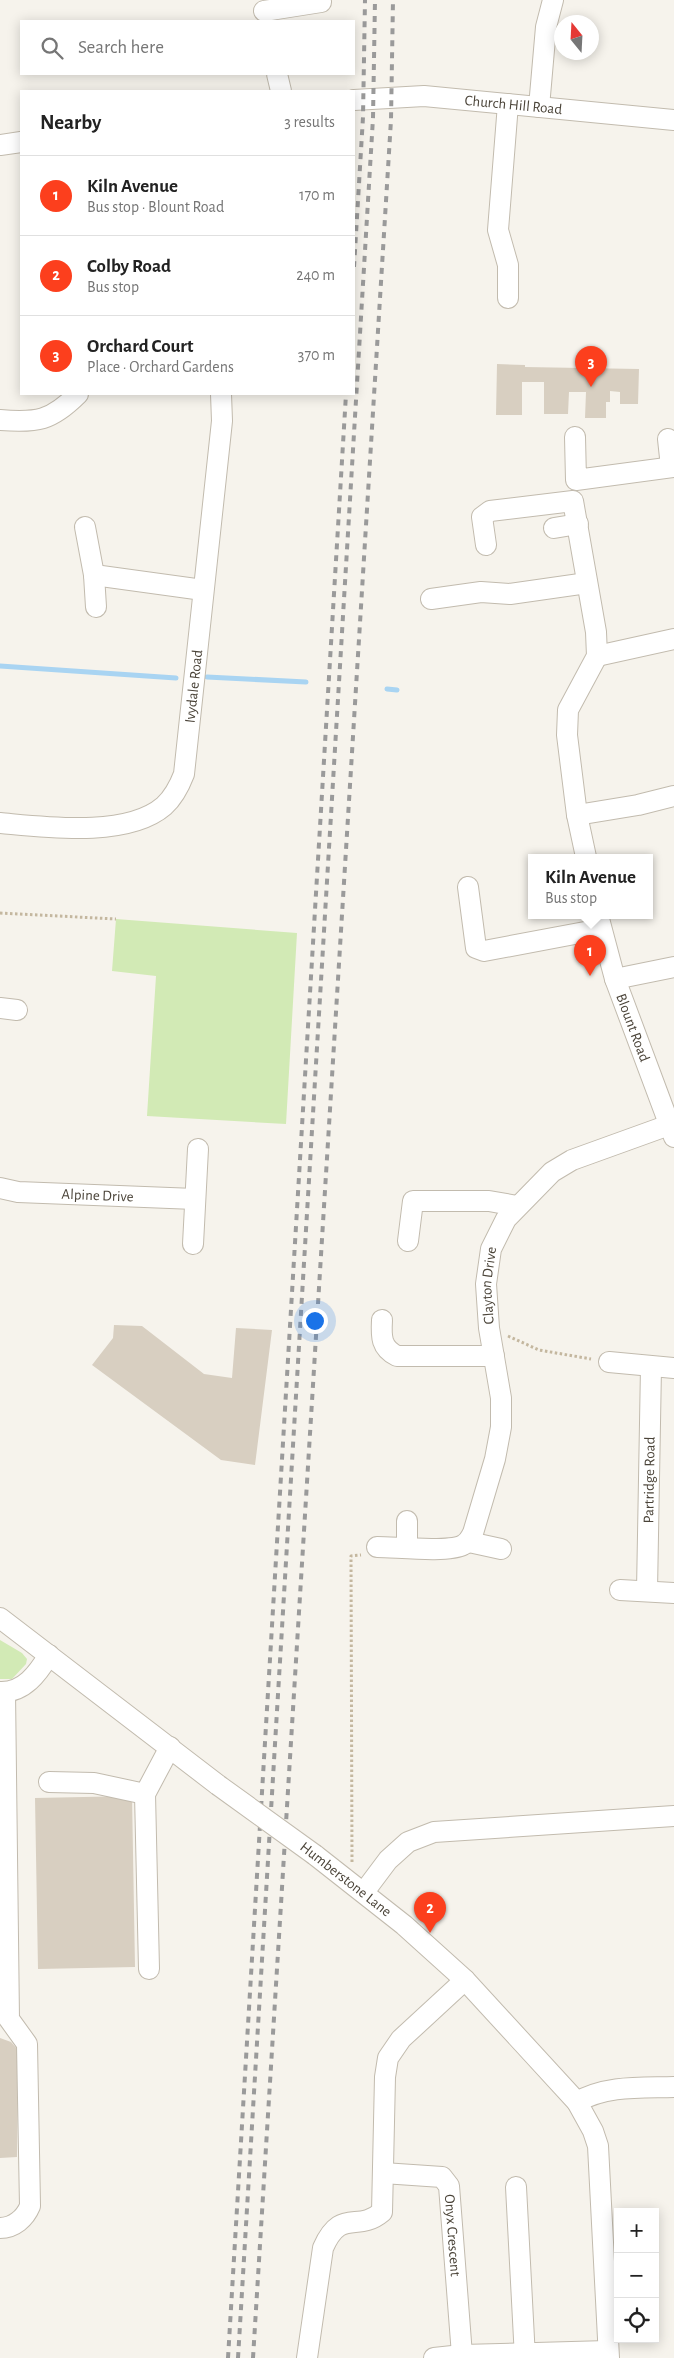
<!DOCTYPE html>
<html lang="en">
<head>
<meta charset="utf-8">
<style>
	:root { --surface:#fff; --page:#f6f6f6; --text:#222; --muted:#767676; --line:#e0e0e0; --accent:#fc3f1d }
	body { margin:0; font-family:"Alegreya Sans",sans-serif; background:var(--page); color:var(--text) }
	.controls { position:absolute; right:15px; bottom:15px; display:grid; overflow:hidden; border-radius:0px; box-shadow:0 2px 12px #0003 }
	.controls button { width:45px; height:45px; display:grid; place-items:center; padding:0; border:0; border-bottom:1px solid var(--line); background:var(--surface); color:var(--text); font:25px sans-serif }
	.compass { position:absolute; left:554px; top:15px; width:45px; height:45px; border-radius:50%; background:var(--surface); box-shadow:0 2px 12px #0003; rotate:342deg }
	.you { position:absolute; left:314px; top:1320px; width:18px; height:18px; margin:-12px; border:4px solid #fff; border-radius:50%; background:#1a73e8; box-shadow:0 0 0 8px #1a73e833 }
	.badge { display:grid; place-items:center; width:32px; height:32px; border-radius:50%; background:var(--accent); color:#fff; font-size:16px; font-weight:700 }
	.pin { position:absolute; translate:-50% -41px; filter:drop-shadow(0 1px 2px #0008) }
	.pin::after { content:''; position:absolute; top:26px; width:18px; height:15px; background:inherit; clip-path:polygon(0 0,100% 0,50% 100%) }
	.popup { position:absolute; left:528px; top:854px; width:125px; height:65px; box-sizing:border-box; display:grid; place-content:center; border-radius:0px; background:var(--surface); filter:drop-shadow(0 1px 4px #0005); font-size:16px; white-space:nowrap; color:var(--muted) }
	.popup b { font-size:19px; color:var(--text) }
	.popup::after { content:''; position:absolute; left:50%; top:100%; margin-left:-10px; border:10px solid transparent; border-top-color:var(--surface) }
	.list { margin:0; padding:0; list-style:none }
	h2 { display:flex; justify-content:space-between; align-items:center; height:65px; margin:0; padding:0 20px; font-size:21px }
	h2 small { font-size:16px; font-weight:400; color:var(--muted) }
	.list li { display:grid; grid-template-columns:32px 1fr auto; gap:15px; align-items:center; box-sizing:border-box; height:80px; padding:0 20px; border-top:1px solid var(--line) }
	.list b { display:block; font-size:19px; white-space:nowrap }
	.list p { margin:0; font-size:16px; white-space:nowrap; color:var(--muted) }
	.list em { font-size:16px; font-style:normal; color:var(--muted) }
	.icon { flex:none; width:28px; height:28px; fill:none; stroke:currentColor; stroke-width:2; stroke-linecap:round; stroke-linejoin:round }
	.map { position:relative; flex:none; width:674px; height:2358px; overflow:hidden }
	.search { position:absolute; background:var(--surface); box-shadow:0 2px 12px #0003; left:20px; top:20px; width:335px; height:55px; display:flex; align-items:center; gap:12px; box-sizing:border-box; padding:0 18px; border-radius:0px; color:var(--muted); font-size:19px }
	.panel { position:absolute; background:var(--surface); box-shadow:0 2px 12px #0003; left:20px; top:90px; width:335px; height:305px; border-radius:0px }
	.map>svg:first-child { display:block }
	.green { fill:#d2eab5 }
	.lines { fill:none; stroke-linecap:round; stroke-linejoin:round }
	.stream { stroke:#a9d4f2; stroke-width:5 }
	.building { fill:#d8cfc1 }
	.minor-casing { stroke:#c2bbae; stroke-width:22 }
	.path { stroke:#c4b79f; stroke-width:3; stroke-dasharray:2.5 2.5; stroke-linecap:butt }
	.minor { stroke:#fff; stroke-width:20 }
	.rail { stroke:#9a9a9a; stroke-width:4; stroke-dasharray:6 6; stroke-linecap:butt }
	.minor-bridge-casing { stroke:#c2bbae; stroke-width:22; stroke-linecap:butt }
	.minor-bridge { stroke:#fff; stroke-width:20 }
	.labels { text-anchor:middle; stroke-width:4; stroke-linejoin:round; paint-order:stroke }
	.street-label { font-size:15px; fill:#4b4439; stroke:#fff }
</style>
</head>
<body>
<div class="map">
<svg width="674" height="2358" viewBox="0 0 674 2358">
	<rect width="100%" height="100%" fill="#f6f3ec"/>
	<path class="green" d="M 116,919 L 297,933 L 286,1124 L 147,1116 L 156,976 L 112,971 Z
		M 0,1640 L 22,1653 L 27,1659 L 26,1664 L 12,1679 L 0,1679 Z"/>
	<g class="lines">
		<path class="stream" d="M 0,666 L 176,678
			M 207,677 L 306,682
			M 387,689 L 397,690"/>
	</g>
	<path class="building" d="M 497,364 L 525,365 L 525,367 L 639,369 L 638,404 L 620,404 L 620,392 L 610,391 L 610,402 L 606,402 L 606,418 L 585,418 L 586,392 L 569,392 L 568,414 L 544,414 L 544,382 L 522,382 L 522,415 L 496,415 Z
		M 114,1325 L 142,1326 L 204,1374 L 232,1378 L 236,1328 L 272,1330 L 255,1465 L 221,1460 L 92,1365 L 113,1338 Z
		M 132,1796 L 135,1967 L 38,1969 L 35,1798 Z
		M 0,2038 L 11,2042 L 18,2050 L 17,2157 L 0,2158 Z"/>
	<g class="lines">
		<g class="minor-casing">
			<g id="minor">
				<path d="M 264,11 L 321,2"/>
				<path d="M 277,74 L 281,91"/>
				<path id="s1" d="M 354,100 L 424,96 L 674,120"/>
				<path d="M 539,107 L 546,27 L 553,0"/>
				<path d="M 0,145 L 21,142"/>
				<path d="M 508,298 L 508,265 L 498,230 L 508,104"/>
				<path d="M 0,420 C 37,423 51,421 78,394"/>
				<path d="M 575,437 L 576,480 L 674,467"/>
				<path d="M 668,439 L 671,467"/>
				<path d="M 85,527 L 94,575 L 96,607"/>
				<path d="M 554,528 L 578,524"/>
				<path d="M 486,545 L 482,517 L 490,511 L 573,501 L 596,632 L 597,656 L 568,710 L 567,735 L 577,815 L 586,857"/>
				<path d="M 94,575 L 203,590"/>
				<path d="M 431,599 L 481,592 L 510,594 L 587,583"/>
				<path d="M 597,656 L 674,639"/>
				<path d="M 577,815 L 638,805 L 674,796"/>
				<path id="s2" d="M 0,823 C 45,827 127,838 164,806 C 174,797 179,787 184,774 L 222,421 L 221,394"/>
				<path d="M 468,887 L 476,948 L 484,951 L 601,929"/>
				<path id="s3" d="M 598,915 L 615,979 L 674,1137"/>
				<path d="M 615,979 L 674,967"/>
				<path d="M 0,1008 L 17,1010"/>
				<path id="s4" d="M 0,1188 L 18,1192 L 195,1199"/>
				<path d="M 408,1241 L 413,1201 L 489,1201 L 517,1206"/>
				<path d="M 193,1244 L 198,1149"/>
				<path d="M 382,1320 C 381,1337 381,1348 397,1356 L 494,1356"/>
				<path d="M 609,1362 L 674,1368"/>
				<path d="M 469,1542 L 501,1549"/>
				<path id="s5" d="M 377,1547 C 396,1547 448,1553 463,1545 C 469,1542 470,1538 473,1533 L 495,1459 L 501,1427 L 501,1398 L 489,1328 L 486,1284 L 491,1249 L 506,1219 L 552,1172 L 572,1160 L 669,1125"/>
				<path d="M 407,1548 L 407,1521"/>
				<path d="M 620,1590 L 674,1593"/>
				<path id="s6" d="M 647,1591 L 651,1367"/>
				<path d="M 0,1618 L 218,1785"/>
				<path d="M 0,1692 C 24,1693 38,1673 49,1655"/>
				<path d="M 49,1782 L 94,1783 L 145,1794"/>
				<path d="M 315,1855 L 404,1925 L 465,1980 L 577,2102 L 593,2131 L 598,2146 L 609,2358"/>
				<path d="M 364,1892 L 388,1860 L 408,1842 L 434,1832 L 674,1816"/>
				<path d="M 149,1969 L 145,1794 L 170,1747"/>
				<path d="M 577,2102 C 607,2085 641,2088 674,2087"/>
				<path id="s7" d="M 383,2173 L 442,2177 L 449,2186 L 462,2355"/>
				<path d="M 516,2187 L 525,2358"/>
				<path d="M 0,2228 C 14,2228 25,2218 30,2206 L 27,2044 L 9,2019 L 5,1692"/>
				<path d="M 307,2358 L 323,2248 C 341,2207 357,2233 382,2212 L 385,2077 L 388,2058 L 401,2039 L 465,1980"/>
				<path d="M 434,2358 L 462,2355 L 608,2351"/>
			</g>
		</g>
		<path class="path" d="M 0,913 L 116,919
			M 508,1336 L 539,1350 L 591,1359
			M 352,1862 L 351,1556 L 361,1555"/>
		<use href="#minor" class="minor"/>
		<path class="rail" d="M 354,267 L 363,117 L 365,0
			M 228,2358 L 346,394
			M 238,2358 L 373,118 L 375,0
			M 253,2358 L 391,120 L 393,0"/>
		<g class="minor-bridge-casing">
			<path id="minor-bridge" d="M 218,1785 L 315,1855"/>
		</g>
		<use href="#minor-bridge" class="minor-bridge"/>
	</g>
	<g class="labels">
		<g class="street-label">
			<text dy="5" stroke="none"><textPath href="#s1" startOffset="160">Church Hill Road</textPath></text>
			<text dy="5" stroke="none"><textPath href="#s2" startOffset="295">Ivydale Road</textPath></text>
			<text dy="5" stroke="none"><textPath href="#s3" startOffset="118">Blount Road</textPath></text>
			<text dy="5" stroke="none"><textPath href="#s4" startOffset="98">Alpine Drive</textPath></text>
			<text dy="5" stroke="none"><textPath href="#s5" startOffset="355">Clayton Drive</textPath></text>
			<text dy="5" stroke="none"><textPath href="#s6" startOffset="111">Partridge Road</textPath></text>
			<text transform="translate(346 1879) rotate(38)" y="5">Humberstone Lane</text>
			<text dy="5" stroke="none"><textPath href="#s7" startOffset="120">Onyx Crescent</textPath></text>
		</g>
	</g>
</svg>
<div class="controls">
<button>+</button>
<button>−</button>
<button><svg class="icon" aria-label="locate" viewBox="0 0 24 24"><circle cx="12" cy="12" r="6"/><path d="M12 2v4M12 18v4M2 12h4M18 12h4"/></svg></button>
</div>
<svg class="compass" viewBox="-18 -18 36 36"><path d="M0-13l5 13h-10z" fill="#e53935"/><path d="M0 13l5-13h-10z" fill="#767676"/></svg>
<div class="you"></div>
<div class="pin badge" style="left:590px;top:976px">1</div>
<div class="popup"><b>Kiln Avenue</b>Bus stop</div>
<div class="pin badge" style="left:430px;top:1933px">2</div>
<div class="pin badge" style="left:591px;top:387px">3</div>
<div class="search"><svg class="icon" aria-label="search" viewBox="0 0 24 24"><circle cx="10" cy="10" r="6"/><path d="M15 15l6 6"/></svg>Search here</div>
<section class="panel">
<h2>Nearby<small>3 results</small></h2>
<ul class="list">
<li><span class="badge">1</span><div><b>Kiln Avenue</b><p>Bus stop · Blount Road</p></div><em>170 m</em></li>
<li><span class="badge">2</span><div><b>Colby Road</b><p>Bus stop</p></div><em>240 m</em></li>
<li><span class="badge">3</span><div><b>Orchard Court</b><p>Place · Orchard Gardens</p></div><em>370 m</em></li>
</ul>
</section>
</div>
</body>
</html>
